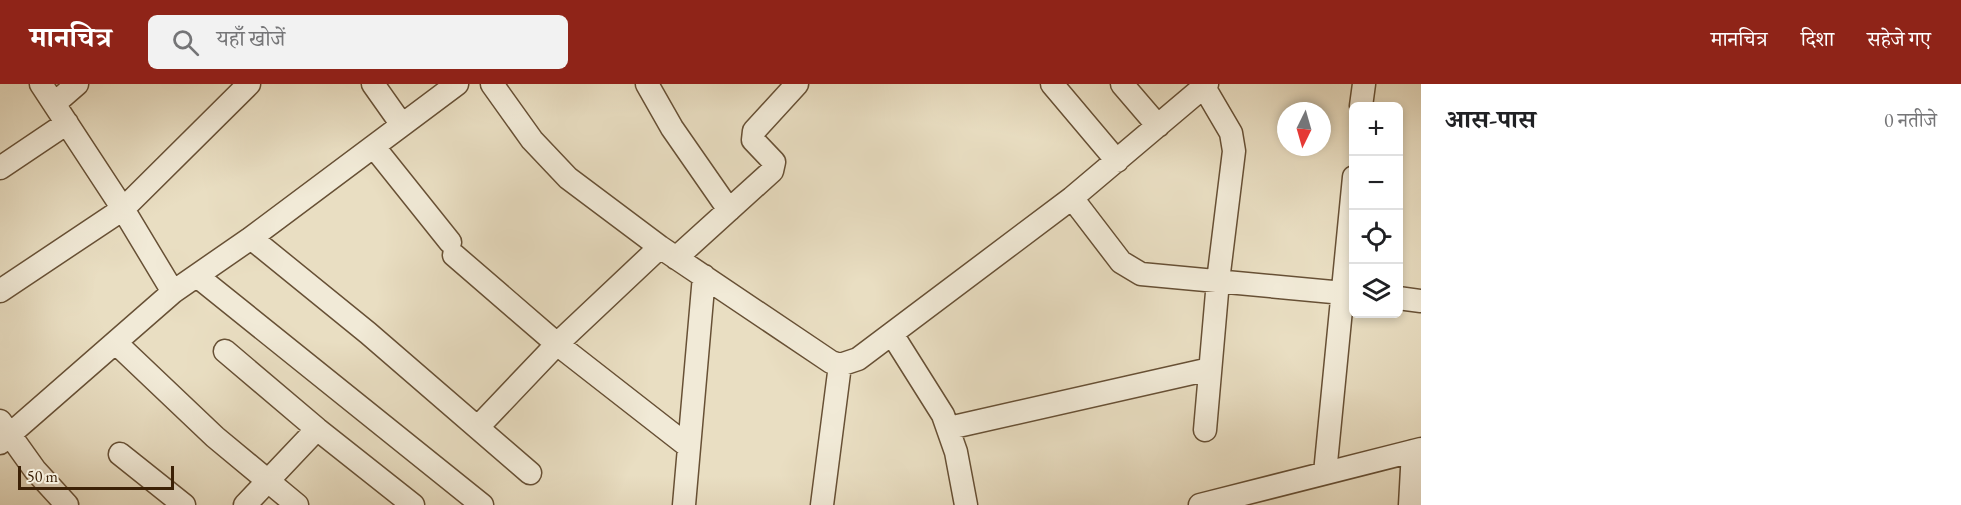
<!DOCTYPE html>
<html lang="hi">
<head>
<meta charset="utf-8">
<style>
	:root { --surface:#fff; --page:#f2f2f2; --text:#202124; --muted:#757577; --line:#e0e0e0; --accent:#8f2418 }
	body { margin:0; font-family:"EB Garamond","Noto Serif Devanagari",serif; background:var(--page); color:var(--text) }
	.controls { position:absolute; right:18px; top:18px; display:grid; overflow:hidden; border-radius:9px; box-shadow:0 3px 9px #0003 }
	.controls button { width:54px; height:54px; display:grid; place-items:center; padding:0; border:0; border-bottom:2px solid var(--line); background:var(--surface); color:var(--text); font:30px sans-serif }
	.compass { position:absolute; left:1277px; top:18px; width:54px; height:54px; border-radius:50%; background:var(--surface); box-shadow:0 3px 9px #0003; rotate:185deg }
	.scale { position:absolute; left:18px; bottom:15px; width:156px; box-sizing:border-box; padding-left:6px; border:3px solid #3c2106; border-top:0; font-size:16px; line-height:21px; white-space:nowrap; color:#3c2106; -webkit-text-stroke:4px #f1ead7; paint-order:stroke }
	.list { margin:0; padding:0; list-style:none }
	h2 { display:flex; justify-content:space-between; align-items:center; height:78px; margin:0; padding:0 24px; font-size:26px }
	h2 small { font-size:20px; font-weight:400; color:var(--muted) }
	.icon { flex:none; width:33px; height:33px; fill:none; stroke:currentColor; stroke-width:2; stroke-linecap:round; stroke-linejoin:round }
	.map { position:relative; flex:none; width:1421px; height:421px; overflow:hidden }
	header { display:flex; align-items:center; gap:36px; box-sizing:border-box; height:84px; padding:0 30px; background:var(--accent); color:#fff }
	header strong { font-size:28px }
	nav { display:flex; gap:33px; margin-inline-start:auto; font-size:21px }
	.search { width:420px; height:54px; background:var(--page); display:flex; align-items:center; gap:15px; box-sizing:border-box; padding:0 21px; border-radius:9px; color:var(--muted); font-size:22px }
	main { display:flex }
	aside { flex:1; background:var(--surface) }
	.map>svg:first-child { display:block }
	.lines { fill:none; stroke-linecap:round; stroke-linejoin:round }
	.street-casing { stroke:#675035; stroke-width:25 }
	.street { stroke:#f1ead7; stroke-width:22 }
</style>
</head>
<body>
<header>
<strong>मानचित्र</strong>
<div class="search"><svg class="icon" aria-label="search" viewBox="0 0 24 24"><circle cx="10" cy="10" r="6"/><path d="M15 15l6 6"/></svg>यहाँ खोजें</div>
<nav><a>मानचित्र</a><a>दिशा</a><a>सहेजे गए</a></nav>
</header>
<main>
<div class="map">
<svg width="1421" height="421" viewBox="0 0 1421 421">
	<rect width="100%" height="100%" fill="#e9dec2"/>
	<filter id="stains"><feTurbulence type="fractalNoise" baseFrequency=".00333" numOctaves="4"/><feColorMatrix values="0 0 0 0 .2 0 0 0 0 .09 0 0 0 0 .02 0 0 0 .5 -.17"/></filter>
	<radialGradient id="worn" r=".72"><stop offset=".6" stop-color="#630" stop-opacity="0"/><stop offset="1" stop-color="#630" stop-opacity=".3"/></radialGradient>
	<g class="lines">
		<g class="street-casing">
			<path id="street" d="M 41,0 L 123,125 L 173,208
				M 373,0 L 402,41
				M 492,0 L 532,56 L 568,94 L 660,163 L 831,278 L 840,281 L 858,275 L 1072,114 L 1207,0
				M 647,0 L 672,44 L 729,126
				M 1052,0 L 1117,77
				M 1122,0 L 1158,42
				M 1204,3 L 1231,49 L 1234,67 L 1218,197 L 1205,346
				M 54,20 L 77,0
				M 1361,22 L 1364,0
				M 374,63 L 450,158
				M 0,84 L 67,39
				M 1072,114 L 1121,178 L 1141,190 L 1354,210
				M 251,154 L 368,249 L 530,389
				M 454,171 L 557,260 L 689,363
				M 676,174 L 772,87 L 774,78 L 753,56 L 754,47 L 797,0
				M 197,192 L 482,421
				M 0,207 L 123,125 L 249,0
				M 1398,214 L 1421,217
				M 892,250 L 943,331 L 956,368 L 966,421
				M 116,259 L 215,353 L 297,421
				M 225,267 L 317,345 L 413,421
				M 0,337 L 35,386 L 67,421
				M 478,343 L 557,260 L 660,163
				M 949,344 L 1210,285
				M 0,359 L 173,208 L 251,154 L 457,0
				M 120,370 L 184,421
				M 1325,389 L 1354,93
				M 245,421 L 317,345
				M 684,421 L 704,192
				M 822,421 L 840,281
				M 1200,421 L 1421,365
				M 1410,421 L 1413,367"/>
		</g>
		<use href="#street" class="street"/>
	</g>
	<rect width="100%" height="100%" filter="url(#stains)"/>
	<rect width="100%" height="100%" fill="url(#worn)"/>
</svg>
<div class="controls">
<button>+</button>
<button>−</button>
<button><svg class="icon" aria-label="locate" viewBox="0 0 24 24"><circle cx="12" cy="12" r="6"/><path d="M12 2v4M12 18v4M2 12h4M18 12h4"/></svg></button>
<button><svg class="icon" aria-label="layers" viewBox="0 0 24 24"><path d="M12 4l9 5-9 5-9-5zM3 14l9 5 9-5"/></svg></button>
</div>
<svg class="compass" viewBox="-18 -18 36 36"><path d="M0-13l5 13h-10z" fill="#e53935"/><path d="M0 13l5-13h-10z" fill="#757577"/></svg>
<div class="scale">50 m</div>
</div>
<aside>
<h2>आस-पास<small>0 नतीजे</small></h2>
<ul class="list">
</ul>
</aside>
</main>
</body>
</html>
